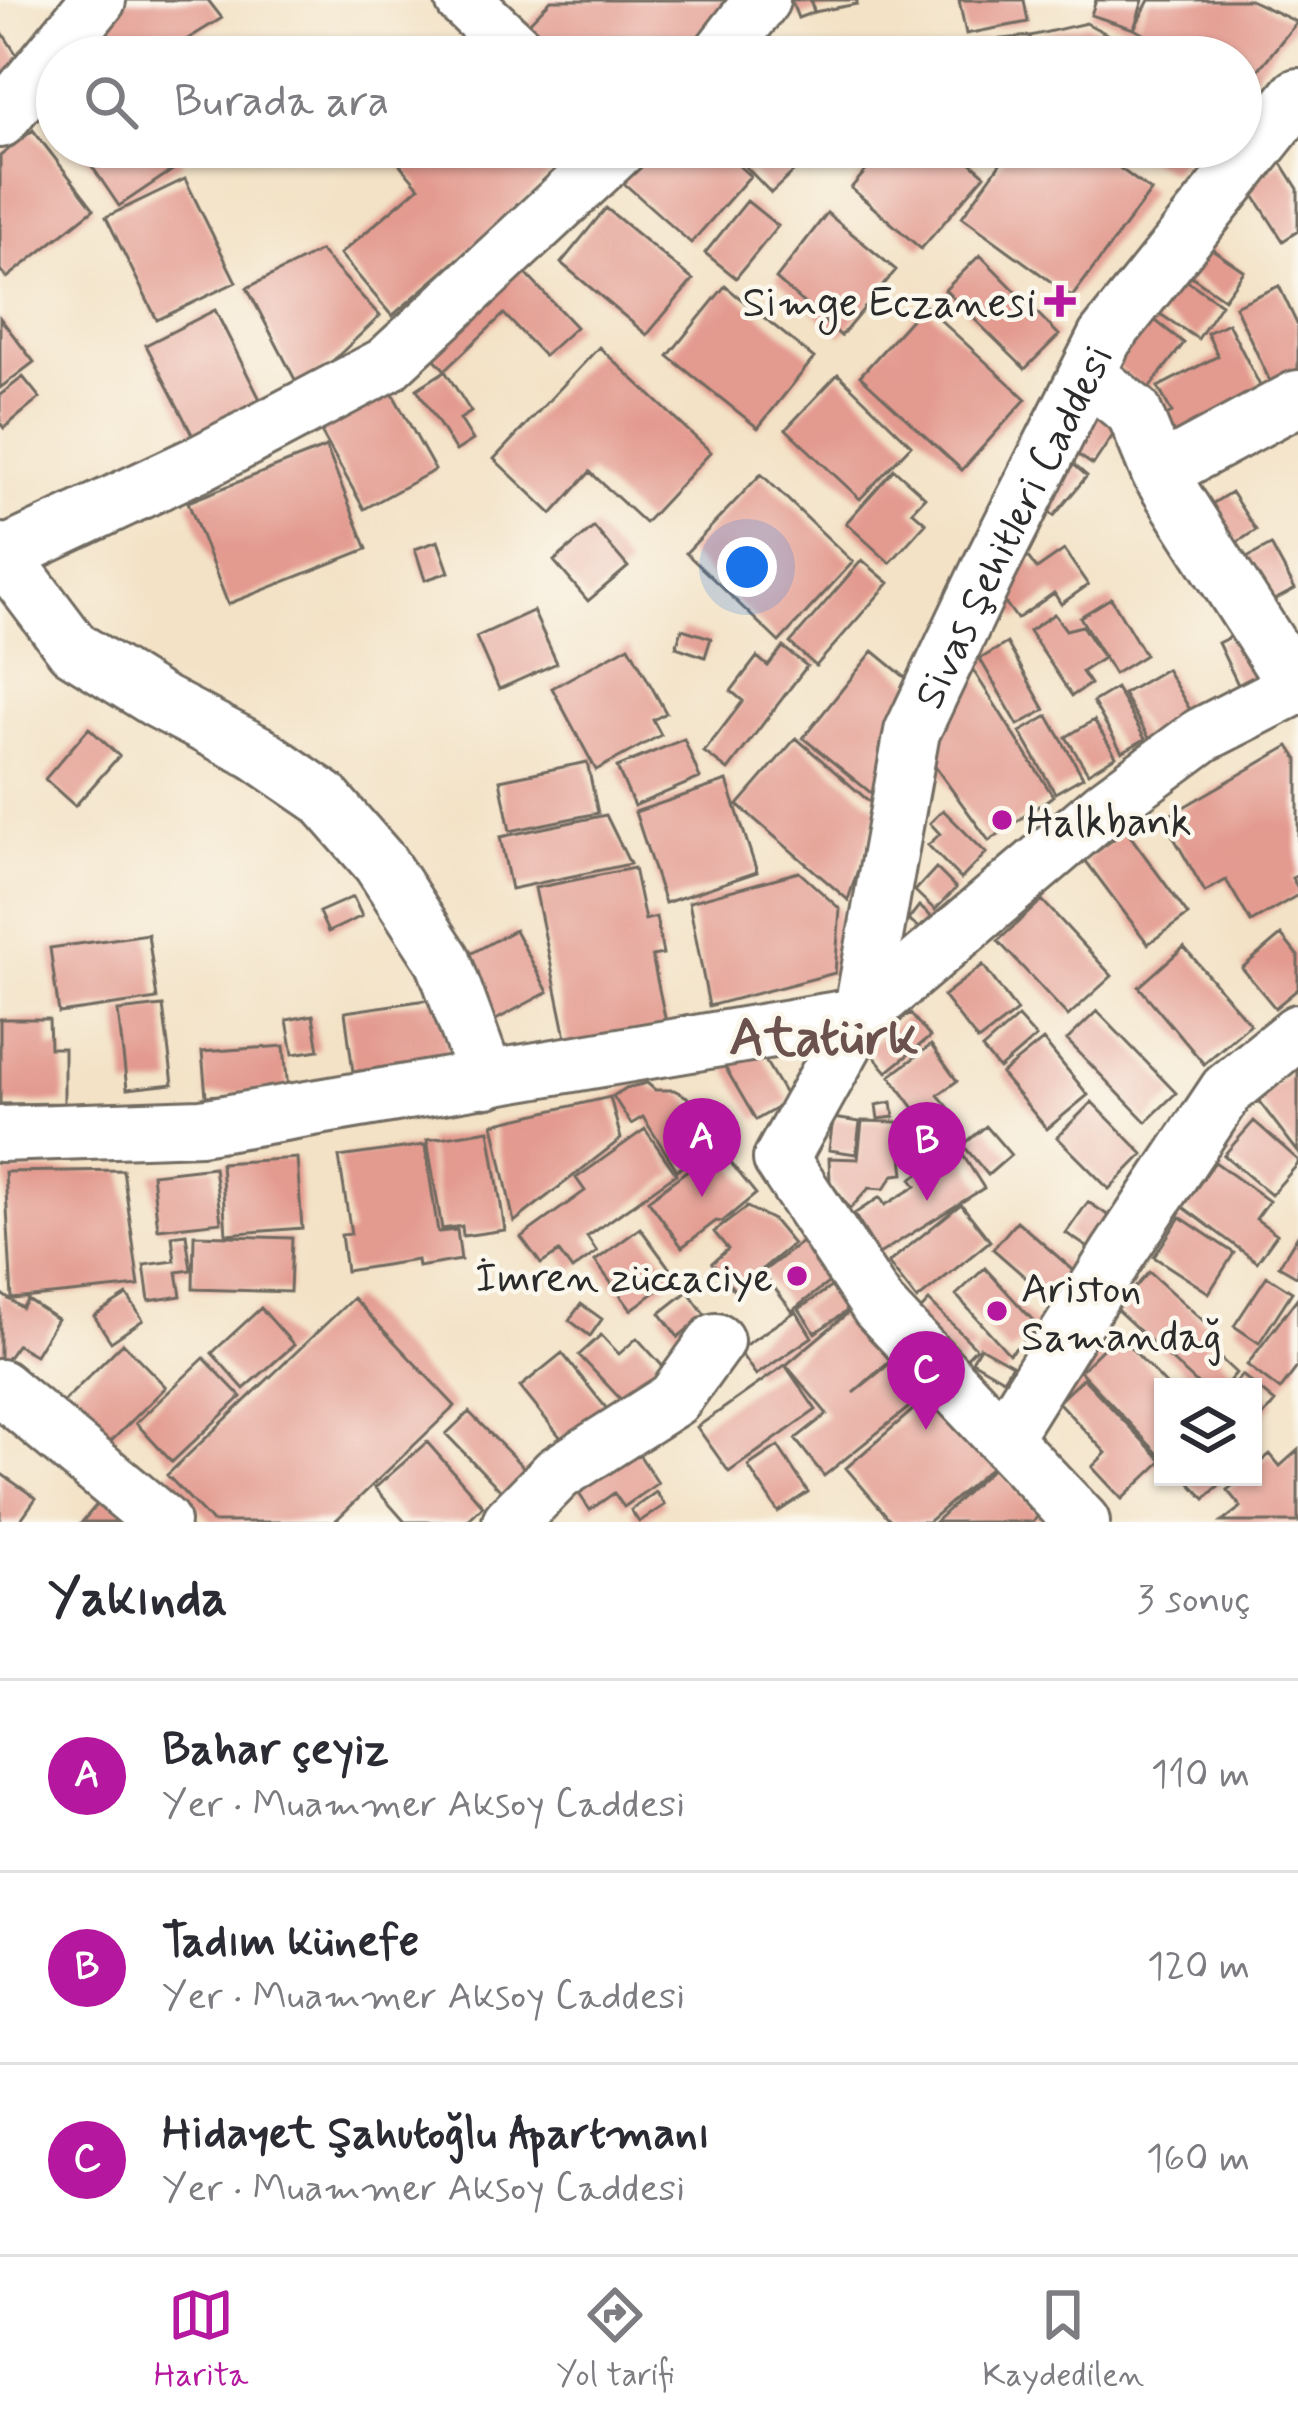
<!DOCTYPE html>
<html lang="tr">
<head>
<meta charset="utf-8">
<style>
	:root { --surface:#fff; --page:#f2f2f3; --text:#2b2b33; --muted:#7c7c81; --line:#e1e1e2; --accent:#b5179e }
	body { margin:0; font-family:Mynerve,sans-serif; background:var(--page); color:var(--text) }
	.controls { position:absolute; right:36px; bottom:36px; display:grid; overflow:hidden; border-radius:0px; box-shadow:0 3px 9px #0004 }
	.controls button { width:108px; height:108px; display:grid; place-items:center; padding:0; border:0; border-bottom:3px solid var(--line); background:var(--surface); color:var(--text); font:60px sans-serif }
	.you { position:absolute; left:747px; top:567px; width:42px; height:42px; margin:-30px; border:9px solid #fff; border-radius:50%; background:#1a73e8; box-shadow:0 0 0 18px #1a73e833 }
	.badge { display:grid; place-items:center; width:78px; height:78px; border-radius:50%; background:var(--accent); color:#fff; font-size:39px; font-weight:700 }
	.pin { position:absolute; translate:-50% -99px; filter:drop-shadow(0 3px 6px #0008) }
	.pin::after { content:''; position:absolute; top:63px; width:42px; height:36px; background:inherit; clip-path:polygon(0 0,100% 0,50% 100%) }
	.list { margin:0; padding:0; list-style:none }
	h2 { display:flex; justify-content:space-between; align-items:center; height:156px; margin:0; padding:0 48px; font-size:51px }
	h2 small { font-size:39px; font-weight:400; color:var(--muted) }
	.list li { display:grid; grid-template-columns:78px 1fr auto; gap:36px; align-items:center; box-sizing:border-box; height:192px; padding:0 48px; border-top:3px solid var(--line) }
	.list b { display:block; font-size:45px; white-space:nowrap }
	.list p { margin:0; font-size:39px; white-space:nowrap; color:var(--muted) }
	.list em { font-size:39px; font-style:normal; color:var(--muted) }
	.icon { flex:none; width:66px; height:66px; fill:none; stroke:currentColor; stroke-width:2; stroke-linecap:round; stroke-linejoin:round }
	.map { position:relative; flex:none; width:1298px; height:1522px; overflow:hidden }
	.search { position:absolute; background:var(--surface); box-shadow:0 3px 9px #0004; left:36px; right:36px; top:36px; height:132px; display:flex; align-items:center; gap:30px; box-sizing:border-box; padding:0 42px; border-radius:66px; color:var(--muted); font-size:45px }
	.sheet { height:732px; background:var(--surface) }
	nav { display:flex; justify-content:space-around; align-items:center; box-sizing:border-box; height:168px; border-top:3px solid var(--line); background:var(--surface); font-size:33px; color:var(--muted) }
	nav a { display:grid; justify-items:center; gap:6px }
	nav .on { color:var(--accent) }
	.map>svg:first-child { display:block }
	.building { fill:#e39a8f }
	.lines { fill:none; stroke-linecap:round; stroke-linejoin:round }
	.minor-casing { stroke:#716b61; stroke-width:60 }
	.minor { stroke:#fff; stroke-width:54 }
	.poi-dot { fill:#b5179e; stroke:#fbf7ec; stroke-width:4.5 }
	.labels { text-anchor:middle; stroke-width:9; stroke-linejoin:round; paint-order:stroke }
	.poi-label { font-size:42px; fill:#2b2b2b; stroke:#fbf7ec; text-anchor:end }
	.street-label { font-size:42px; fill:#2b2b2b; stroke:#fbf7ec }
	.district-label { font-size:54px; font-weight:bold; fill:#6b524e; stroke:#fbf7ec }
</style>
</head>
<body>
<div class="map">
<svg width="1298" height="1522" viewBox="0 0 1298 1522">
	<rect width="100%" height="100%" fill="#fbf7ec"/>
	<filter id="ink" filterUnits="userSpaceOnUse"><feTurbulence type="fractalNoise" baseFrequency=".00833" numOctaves="2"/><feDisplacementMap in="SourceGraphic" scale="24" xChannelSelector="R" yChannelSelector="G"/><feConvolveMatrix kernelMatrix="1 2 1 2 8 2 1 2 1" color-interpolation-filters="sRGB"/></filter>
	<filter id="wash" filterUnits="userSpaceOnUse"><feTurbulence type="fractalNoise" baseFrequency=".004" numOctaves="4" result="noise"/><feDisplacementMap in="SourceGraphic" scale="48" xChannelSelector="R" yChannelSelector="G"/><feGaussianBlur stdDeviation="2.7" result="paint"/><feColorMatrix in="noise" values="0 0 0 0 0 0 0 0 0 0 0 0 0 0 0 0 0 1.4 0 .05"/><feComposite in="paint" operator="in"/></filter>
	<g filter="url(#wash)">
		<rect width="100%" height="100%" fill="#f3e2c6"/>
		<g id="blocks">
			<path class="building" d="M 120,0 L 208,0 L 222,18 L 158,57 L 103,57 L 88,36 Z
				M 551,0 L 732,0 L 736,5 L 686,57 L 554,57 L 524,28 Z
				M 791,0 L 810,0 L 814,12 L 812,0 L 857,0 L 857,4 L 814,12 L 798,18 Z
				M 959,0 L 1024,0 L 1028,22 L 966,34 Z
				M 1096,0 L 1143,0 L 1134,29 L 1091,15 Z
				M 1149,0 L 1250,0 L 1297,22 L 1241,91 L 1241,57 L 1185,57 L 1134,29 Z
				M 1086,23 L 1141,52 L 1144,41 L 1174,57 L 1035,57 L 1030,36 Z
				M 0,29 L 24,66 L 0,82 Z
				M 1030,36 L 1033,57 L 958,57 L 974,42 Z
				M 33,130 L 94,209 L 7,278 L 0,270 L 0,156 Z
				M 79,147 L 173,147 L 183,163 L 119,206 Z
				M 385,147 L 579,147 L 495,227 L 392,316 L 340,254 L 419,187 Z
				M 647,147 L 718,147 L 750,176 L 691,243 L 618,178 Z
				M 727,147 L 801,147 L 810,156 L 771,193 Z
				M 886,147 L 953,147 L 985,175 L 921,249 L 851,188 Z
				M 1012,147 L 1091,147 L 1151,191 L 1072,297 L 962,217 Z
				M 1126,147 L 1193,147 L 1171,172 Z
				M 1281,162 L 1298,189 L 1298,231 L 1283,241 L 1246,183 Z
				M 185,179 L 236,282 L 157,320 L 106,217 Z
				M 747,201 L 778,226 L 736,278 L 705,253 Z
				M 606,208 L 693,280 L 647,335 L 561,263 Z
				M 827,213 L 896,270 L 841,336 L 776,279 Z
				M 1206,245 L 1244,271 L 1224,299 L 1187,273 Z
				M 320,251 L 380,316 L 301,391 L 247,288 Z
				M 980,255 L 1059,335 L 1025,369 L 945,290 Z
				M 510,257 L 576,327 L 544,356 L 504,314 L 445,370 L 420,343 Z
				M 1180,276 L 1221,304 L 1198,339 L 1157,312 Z
				M 725,286 L 814,358 L 758,428 L 668,356 Z
				M 1279,286 L 1298,326 L 1298,392 L 1279,401 L 1235,306 Z
				M 924,305 L 1026,399 L 962,470 L 860,376 Z
				M 215,310 L 266,411 L 198,446 L 146,345 Z
				M 0,318 L 34,362 L 0,388 Z
				M 1152,318 L 1184,343 L 1147,391 L 1115,366 Z
				M 1228,323 L 1273,411 L 1160,470 L 1144,428 L 1172,413 L 1158,387 L 1218,356 L 1207,333 Z
				M 599,347 L 711,452 L 645,523 L 590,472 L 552,514 L 494,459 Z
				M 445,371 L 471,412 L 460,419 L 473,440 L 456,451 L 417,389 Z
				M 838,374 L 911,445 L 860,499 L 786,429 Z
				M 23,377 L 40,398 L 4,428 L 0,423 L 0,395 Z
				M 386,382 L 435,470 L 364,509 L 315,421 Z
				M 1095,388 L 1129,411 L 1093,465 L 1059,442 Z
				M 326,447 L 367,549 L 228,604 L 188,502 Z
				M 1064,456 L 1087,476 L 1054,516 L 1031,497 Z
				M 894,469 L 925,497 L 912,511 L 926,523 L 890,563 L 846,523 Z
				M 761,474 L 853,562 L 779,642 L 686,553 Z
				M 1231,492 L 1256,530 L 1221,553 L 1196,514 Z
				M 594,527 L 628,567 L 588,601 L 554,561 Z
				M 438,541 L 449,572 L 425,580 L 415,549 Z
				M 1271,545 L 1295,589 L 1256,610 L 1232,566 Z
				M 1064,550 L 1088,585 L 1061,604 L 1054,593 L 1017,619 L 988,578 L 1024,552 L 1037,569 Z
				M 862,560 L 889,583 L 816,666 L 790,643 Z
				M 1111,598 L 1145,655 L 1114,674 L 1080,617 Z
				M 533,611 L 557,663 L 499,689 L 476,637 Z
				M 1054,614 L 1066,630 L 1082,626 L 1103,658 L 1082,672 L 1090,684 L 1072,696 L 1029,631 Z
				M 682,629 L 711,638 L 705,657 L 676,647 Z
				M 1246,629 L 1270,680 L 1242,693 L 1218,643 Z
				M 1007,643 L 1045,710 L 1018,725 L 980,659 Z
				M 629,646 L 666,713 L 653,720 L 661,735 L 596,770 L 552,688 Z
				M 783,647 L 807,666 L 728,770 L 704,752 L 743,701 L 731,691 L 757,657 L 768,666 Z
				M 873,651 L 917,687 L 876,797 L 803,738 Z
				M 1166,669 L 1195,718 L 1152,743 L 1123,694 Z
				M 973,670 L 1053,796 L 989,841 L 928,757 Z
				M 1116,688 L 1145,739 L 1122,752 L 1093,702 Z
				M 1048,716 L 1083,777 L 1055,793 L 1020,732 Z
				M 1094,720 L 1116,756 L 1088,773 L 1066,737 Z
				M 89,728 L 119,756 L 75,806 L 45,779 Z
				M 796,738 L 878,809 L 848,900 L 738,805 Z
				M 684,739 L 700,778 L 634,806 L 617,767 Z
				M 1289,746 L 1298,760 L 1298,875 L 1292,878 L 1298,888 L 1298,895 L 1251,922 L 1226,880 L 1205,892 L 1163,819 Z
				M 587,762 L 598,813 L 510,831 L 500,780 Z
				M 727,781 L 757,872 L 665,903 L 635,812 Z
				M 943,810 L 986,853 L 961,879 L 928,845 L 940,834 L 930,823 Z
				M 606,815 L 630,864 L 511,889 L 500,837 Z
				M 1126,830 L 1188,915 L 1148,944 L 1085,860 Z
				M 634,868 L 645,920 L 656,917 L 663,954 L 652,956 L 667,1027 L 568,1047 L 535,888 Z
				M 936,868 L 956,888 L 935,910 L 915,891 Z
				M 799,872 L 840,909 L 835,973 L 709,1006 L 689,902 Z
				M 353,897 L 362,916 L 328,932 L 319,912 Z
				M 1042,900 L 1112,976 L 1068,1016 L 998,941 Z
				M 919,906 L 933,918 L 923,931 L 908,920 Z
				M 515,930 L 548,992 L 492,1022 L 459,960 Z
				M 148,934 L 157,999 L 59,1013 L 50,948 Z
				M 1281,935 L 1298,956 L 1298,989 L 1275,1008 L 1242,968 Z
				M 1184,947 L 1250,1024 L 1204,1064 L 1139,987 Z
				M 983,965 L 1017,1011 L 978,1041 L 943,996 Z
				M 440,998 L 449,1057 L 353,1072 L 345,1012 Z
				M 163,1006 L 173,1084 L 127,1089 L 118,1011 Z
				M 1097,1011 L 1176,1093 L 1146,1122 L 1067,1040 Z
				M 910,1013 L 930,1037 L 887,1072 L 867,1048 Z
				M 313,1015 L 319,1050 L 293,1054 L 287,1020 Z
				M 1018,1017 L 1036,1037 L 999,1069 L 982,1049 Z
				M 0,1019 L 49,1019 L 50,1048 L 64,1048 L 64,1103 L 0,1104 Z
				M 1043,1040 L 1088,1095 L 1047,1129 L 1001,1074 Z
				M 754,1042 L 789,1101 L 756,1120 L 722,1062 Z
				M 931,1045 L 957,1081 L 938,1095 L 950,1109 L 928,1127 L 890,1076 Z
				M 284,1046 L 288,1090 L 206,1096 L 202,1052 Z
				M 1298,1067 L 1298,1152 L 1257,1099 Z
				M 647,1083 L 655,1090 L 674,1090 L 687,1097 L 717,1145 L 677,1170 L 643,1117 L 631,1124 L 613,1096 L 626,1088 Z
				M 610,1097 L 621,1139 L 514,1222 L 493,1124 Z
				M 892,1102 L 894,1117 L 878,1119 L 876,1105 Z
				M 1092,1102 L 1143,1154 L 1109,1189 L 1057,1137 Z
				M 833,1118 L 860,1122 L 856,1154 L 829,1150 Z
				M 862,1121 L 898,1122 L 904,1174 L 894,1175 L 884,1189 L 869,1188 L 850,1209 L 830,1182 L 829,1158 L 858,1159 Z
				M 1254,1121 L 1298,1160 L 1298,1164 L 1271,1195 L 1224,1155 Z
				M 986,1126 L 1011,1155 L 988,1175 L 963,1145 Z
				M 645,1129 L 676,1174 L 587,1237 L 597,1252 L 572,1270 L 559,1252 L 541,1264 L 521,1237 L 585,1191 L 576,1178 Z
				M 489,1130 L 505,1230 L 463,1236 L 462,1226 L 442,1229 L 427,1140 Z
				M 425,1145 L 438,1232 L 457,1230 L 461,1260 L 418,1267 L 417,1260 L 346,1271 L 341,1235 L 351,1234 L 339,1157 Z
				M 718,1147 L 756,1194 L 722,1222 L 716,1221 L 682,1247 L 648,1200 Z
				M 959,1149 L 984,1188 L 879,1254 L 854,1214 L 880,1197 L 885,1205 L 916,1186 L 911,1179 Z
				M 297,1158 L 302,1228 L 226,1234 L 221,1163 Z
				M 1215,1162 L 1269,1201 L 1256,1219 L 1277,1234 L 1257,1262 L 1183,1207 Z
				M 214,1167 L 221,1222 L 158,1229 L 152,1174 Z
				M 123,1170 L 139,1286 L 12,1299 L 5,1172 Z
				M 1088,1202 L 1120,1223 L 1099,1255 L 1066,1233 Z
				M 961,1204 L 990,1241 L 917,1300 L 888,1263 Z
				M 747,1207 L 773,1220 L 793,1244 L 735,1291 L 712,1263 L 728,1249 L 714,1232 Z
				M 1180,1217 L 1234,1253 L 1209,1293 L 1154,1257 Z
				M 1017,1221 L 1080,1276 L 1056,1304 L 993,1249 Z
				M 640,1228 L 676,1277 L 631,1310 L 595,1261 Z
				M 186,1234 L 191,1270 L 177,1272 L 181,1296 L 149,1301 L 144,1265 L 175,1261 L 172,1236 Z
				M 194,1235 L 292,1238 L 290,1292 L 193,1289 Z
				M 1298,1235 L 1298,1277 L 1279,1266 Z
				M 802,1242 L 832,1280 L 792,1311 L 762,1272 Z
				M 985,1268 L 1039,1327 L 1009,1354 L 956,1295 Z
				M 1149,1272 L 1217,1333 L 1206,1345 L 1236,1373 L 1224,1387 L 1201,1387 L 1116,1309 Z
				M 1267,1276 L 1292,1292 L 1259,1343 L 1234,1326 Z
				M 838,1282 L 854,1306 L 815,1333 L 799,1309 Z
				M 688,1291 L 705,1315 L 678,1337 L 660,1313 Z
				M 0,1293 L 22,1308 L 28,1300 L 57,1319 L 35,1355 L 17,1345 L 4,1363 L 0,1360 Z
				M 127,1295 L 143,1320 L 111,1342 L 94,1316 Z
				M 1298,1297 L 1298,1366 L 1280,1390 L 1247,1365 Z
				M 353,1298 L 455,1406 L 334,1522 L 212,1522 L 167,1475 Z
				M 929,1301 L 976,1348 L 957,1368 L 909,1322 Z
				M 581,1304 L 602,1319 L 590,1336 L 569,1320 Z
				M 856,1306 L 896,1355 L 853,1393 L 899,1356 L 928,1392 L 824,1476 L 795,1439 L 827,1414 L 786,1365 Z
				M 261,1308 L 294,1345 L 244,1389 L 212,1353 Z
				M 796,1311 L 812,1337 L 756,1375 L 738,1350 Z
				M 1118,1334 L 1168,1387 L 1163,1387 L 1163,1459 L 1080,1371 Z
				M 601,1335 L 619,1354 L 637,1338 L 666,1370 L 627,1406 L 579,1355 Z
				M 123,1343 L 166,1387 L 100,1452 L 57,1408 Z
				M 980,1347 L 1012,1365 L 1003,1379 L 972,1361 Z
				M 562,1353 L 615,1419 L 573,1453 L 520,1387 Z
				M 204,1358 L 241,1397 L 172,1462 L 136,1423 Z
				M 785,1365 L 816,1410 L 729,1472 L 697,1427 Z
				M 1242,1375 L 1275,1402 L 1253,1429 L 1253,1387 L 1232,1387 Z
				M 1083,1378 L 1162,1461 L 1122,1499 L 1092,1467 L 1106,1453 L 1058,1402 Z
				M 931,1394 L 993,1466 L 928,1522 L 892,1522 L 846,1468 Z
				M 469,1412 L 528,1472 L 505,1495 L 446,1434 Z
				M 427,1442 L 483,1506 L 466,1522 L 405,1522 L 375,1488 Z
				M 632,1444 L 658,1483 L 624,1507 L 614,1493 L 590,1510 L 573,1485 Z
				M 778,1446 L 808,1492 L 778,1512 L 748,1466 Z
				M 1298,1450 L 1298,1522 L 1222,1522 L 1241,1507 L 1227,1490 L 1243,1477 L 1253,1477 L 1253,1468 L 1270,1454 L 1280,1466 Z
				M 995,1466 L 1040,1515 L 1032,1522 L 935,1522 Z
				M 0,1473 L 36,1498 L 19,1522 L 0,1522 Z
				M 1190,1477 L 1217,1477 L 1222,1482 L 1205,1499 L 1187,1480 Z
				M 656,1492 L 665,1505 L 639,1522 L 631,1510 Z
				M 105,1495 L 137,1522 L 82,1522 Z"/>
		</g>
	</g>
	<g filter="url(#ink)">
		<use href="#blocks" fill-opacity="0" stroke="#716b61" stroke-width="3"/>
		<g class="lines">
			<g class="minor-casing">
				<g id="minor">
					<path d="M 463,0 L 524,57"/>
					<path d="M 718,57 L 762,0"/>
					<path d="M 0,120 L 98,0"/>
					<path d="M 1087,375 L 1134,412 L 1159,473 L 1296,687"/>
					<path d="M 1159,473 L 1298,398"/>
					<path d="M 0,551 L 73,648 L 157,700 L 256,752 L 323,798 L 380,863 L 443,960 L 487,1080"/>
					<path d="M 4,555 L 204,461 L 386,365 L 621,147"/>
					<path d="M 0,1134 L 201,1127 L 861,1015 L 1106,806 L 1202,735 L 1298,686"/>
					<path d="M 0,1387 L 162,1522"/>
					<path d="M 1004,1436 L 1117,1255 L 1227,1090 L 1298,1032"/>
					<path d="M 510,1522 L 558,1473 L 674,1399 L 716,1341"/>
					<path id="s1" d="M 1082,1522 L 879,1307 L 781,1159 L 861,1015 L 912,732 L 988,571 L 1105,338 L 1298,96"/>
				</g>
			</g>
			<use href="#minor" class="minor"/>
		</g>
	</g>
	<g class="poi-dot">
		<path d="M1054 283h12v12h12v12h-12v12h-12v-12h-12v-12h12z"/>
		<circle cx="1002" cy="820" r="12"/>
		<circle cx="797" cy="1276" r="12"/>
		<circle cx="997" cy="1311" r="12"/>
	</g>
	<g class="labels">
		<g class="poi-label">
			<text x="1036" y="316">Simge Eczanesi</text>
			<text x="1026" y="835" text-anchor="start">Halkbank</text>
			<text x="773" y="1291">İmren züccaciye</text>
			<text x="1021" y="1302" text-anchor="start">Ariston<tspan x="1021" dy="48">Samandağ</tspan></text>
		</g>
		<g class="street-label">
			<text dy="15" stroke="none"><textPath href="#s1" startOffset="1155">Sivas Şehitleri Caddesi</textPath></text>
		</g>
		<g class="district-label">
			<text x="824" y="1054">Atatürk</text>
		</g>
	</g>
</svg>
<div class="controls">
<button><svg class="icon" aria-label="layers" viewBox="0 0 24 24"><path d="M12 4l9 5-9 5-9-5zM3 14l9 5 9-5"/></svg></button>
</div>
<div class="you"></div>
<div class="pin badge" style="left:702px;top:1197px">A</div>
<div class="pin badge" style="left:927px;top:1201px">B</div>
<div class="pin badge" style="left:926px;top:1430px">C</div>
<div class="search"><svg class="icon" aria-label="search" viewBox="0 0 24 24"><circle cx="10" cy="10" r="6"/><path d="M15 15l6 6"/></svg>Burada ara</div>
</div>
<section class="sheet">
<h2>Yakında<small>3 sonuç</small></h2>
<ul class="list">
<li><span class="badge">A</span><div><b>Bahar çeyiz</b><p>Yer · Muammer Aksoy Caddesi</p></div><em>110 m</em></li>
<li><span class="badge">B</span><div><b>Tadım künefe</b><p>Yer · Muammer Aksoy Caddesi</p></div><em>120 m</em></li>
<li><span class="badge">C</span><div><b>Hidayet Şahutoğlu Apartmanı</b><p>Yer · Muammer Aksoy Caddesi</p></div><em>160 m</em></li>
</ul>
</section>
<nav>
<a class="on"><svg class="icon" aria-label="map" viewBox="0 0 24 24"><path d="M3 6l6-2 6 2 6-2v14l-6 2-6-2-6 2zM9 4v14M15 6v14"/></svg>Harita</a>
<a><svg class="icon" aria-label="directions" viewBox="0 0 24 24"><path d="M12 3l9 9-9 9-9-9zM9 14v-3h6M13 9l2 2-2 2"/></svg>Yol tarifi</a>
<a><svg class="icon" aria-label="saved" viewBox="0 0 24 24"><path d="M7 4h10v16l-5-4-5 4z"/></svg>Kaydedilen</a>
</nav>
</body>
</html>
